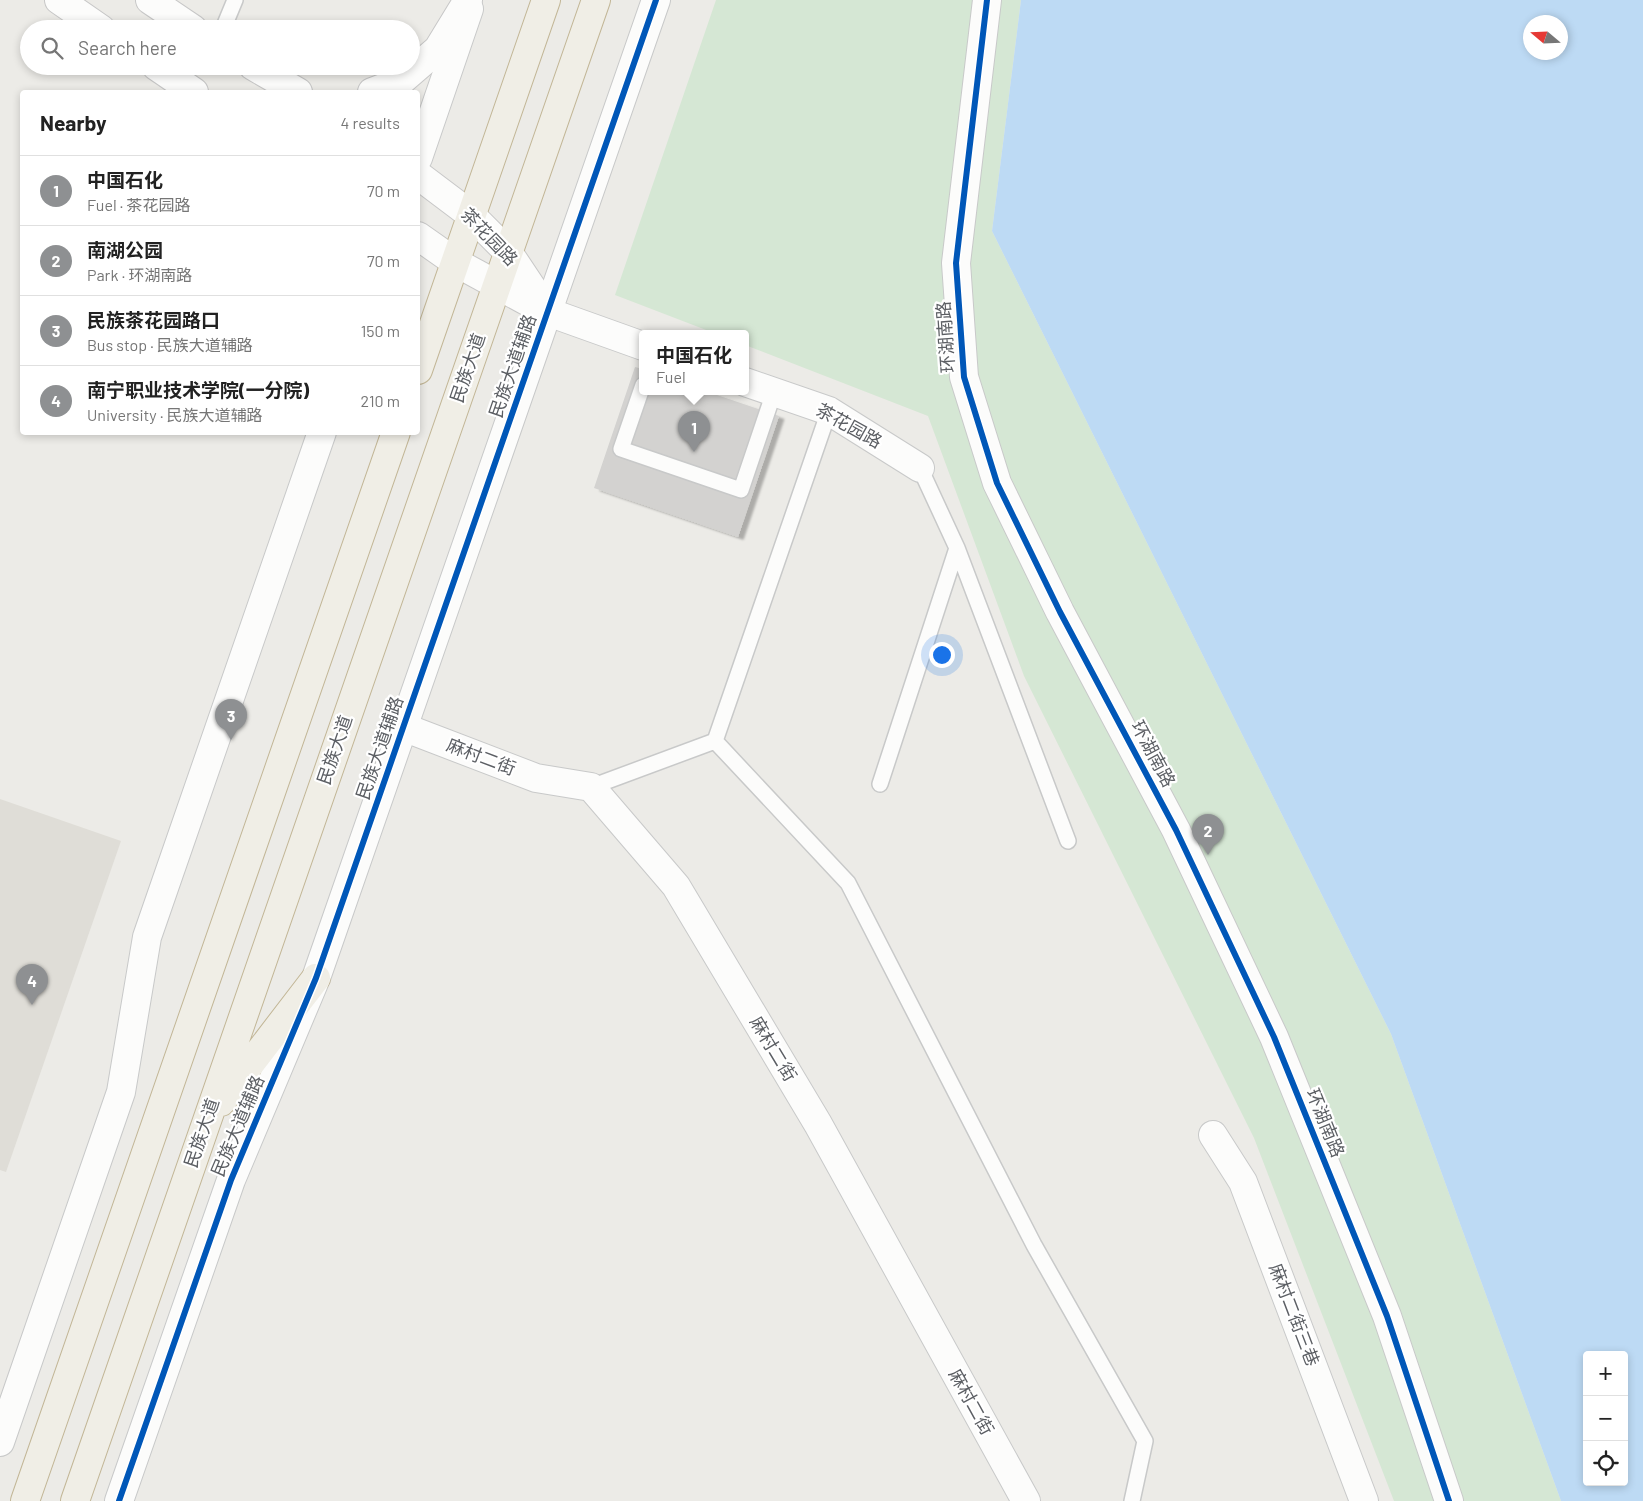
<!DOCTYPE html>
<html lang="en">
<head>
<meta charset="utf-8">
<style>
	:root { --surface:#fff; --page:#f6f6f6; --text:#222; --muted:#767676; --line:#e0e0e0; --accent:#8e9092 }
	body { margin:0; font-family:Barlow,"Noto Sans SC",sans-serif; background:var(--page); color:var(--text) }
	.controls { position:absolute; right:15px; bottom:15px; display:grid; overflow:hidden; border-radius:5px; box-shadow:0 2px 8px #0003 }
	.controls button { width:45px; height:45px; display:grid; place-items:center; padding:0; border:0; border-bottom:1px solid var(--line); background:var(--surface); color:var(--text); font:25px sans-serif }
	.compass { position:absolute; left:1523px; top:15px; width:45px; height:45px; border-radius:50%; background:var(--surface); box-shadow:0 2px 8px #0003; rotate:289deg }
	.you { position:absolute; left:941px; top:654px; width:18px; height:18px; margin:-12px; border:4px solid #fff; border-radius:50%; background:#1a73e8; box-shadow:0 0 0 8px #1a73e833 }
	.badge { display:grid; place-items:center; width:32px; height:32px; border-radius:50%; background:var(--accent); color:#fff; font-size:16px; font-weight:700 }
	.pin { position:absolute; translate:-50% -41px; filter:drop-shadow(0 1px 2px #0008) }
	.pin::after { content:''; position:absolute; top:26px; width:18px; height:15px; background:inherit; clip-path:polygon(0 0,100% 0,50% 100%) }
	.popup { position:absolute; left:639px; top:330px; width:110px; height:65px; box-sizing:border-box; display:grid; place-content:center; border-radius:5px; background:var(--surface); filter:drop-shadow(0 1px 4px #0005); font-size:16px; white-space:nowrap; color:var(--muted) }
	.popup b { font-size:19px; color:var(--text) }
	.popup::after { content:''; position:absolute; left:50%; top:100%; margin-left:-10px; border:10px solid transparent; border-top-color:var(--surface) }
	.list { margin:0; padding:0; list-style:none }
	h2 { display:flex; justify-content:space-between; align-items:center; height:65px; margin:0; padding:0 20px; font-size:21px }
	h2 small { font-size:16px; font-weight:400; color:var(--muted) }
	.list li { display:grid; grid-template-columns:32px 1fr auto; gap:15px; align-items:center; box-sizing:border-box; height:70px; padding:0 20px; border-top:1px solid var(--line) }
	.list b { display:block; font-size:19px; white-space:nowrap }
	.list p { margin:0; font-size:16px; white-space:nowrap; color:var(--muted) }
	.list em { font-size:16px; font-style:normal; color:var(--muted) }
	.icon { flex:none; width:28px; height:28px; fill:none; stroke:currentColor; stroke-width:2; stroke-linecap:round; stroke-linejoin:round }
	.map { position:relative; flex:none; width:1643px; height:1501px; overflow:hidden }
	.search { position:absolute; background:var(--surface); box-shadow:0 2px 8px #0003; left:20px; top:20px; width:400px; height:55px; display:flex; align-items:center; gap:12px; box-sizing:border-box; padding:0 18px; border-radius:28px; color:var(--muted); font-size:19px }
	.panel { position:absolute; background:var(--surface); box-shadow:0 2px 8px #0003; left:20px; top:90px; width:400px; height:345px; border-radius:5px }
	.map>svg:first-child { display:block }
	.education { fill:#dfddd7 }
	.green { fill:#d5e7d4 }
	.water { fill:#bddaf4; fill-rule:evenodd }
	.building { fill:#d3d2d0; filter:url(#shadow) }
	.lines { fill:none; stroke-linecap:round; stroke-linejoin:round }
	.service-casing { stroke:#c8c9c9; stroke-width:18 }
	.minor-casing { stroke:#c8c9c9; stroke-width:30 }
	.tertiary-casing { stroke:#c8c9c9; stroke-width:30 }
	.secondary-casing { stroke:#c7c7c7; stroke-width:30 }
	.trunk-casing { stroke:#c2b696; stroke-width:30 }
	.service { stroke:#fcfcfb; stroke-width:15 }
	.minor { stroke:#fcfcfb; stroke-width:28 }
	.tertiary { stroke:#fcfcfb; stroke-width:28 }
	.secondary { stroke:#fcfcfb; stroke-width:28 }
	.trunk { stroke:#f0eee6; stroke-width:28 }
	.cycleway-casing { stroke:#fff; stroke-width:9 }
	.cycleway { stroke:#0057b8; stroke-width:6 }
	.labels { text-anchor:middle; stroke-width:4.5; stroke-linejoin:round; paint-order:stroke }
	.street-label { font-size:18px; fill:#5c5f64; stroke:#fff }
</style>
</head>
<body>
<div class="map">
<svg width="1643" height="1501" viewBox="0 0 1643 1501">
	<defs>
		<filter id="shadow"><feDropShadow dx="5.5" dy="3" stdDeviation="1" flood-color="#0004"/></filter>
	</defs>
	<rect width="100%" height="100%" fill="#ecebe7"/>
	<path class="education" d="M 0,799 L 121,841 L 6,1172 L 0,1170 Z"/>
	<path class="green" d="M 716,0 L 1021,0 L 992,231 L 1391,1034 L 1561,1501 L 1394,1501 L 1254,1138 L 1024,676 L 928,416 L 745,345 L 745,333 L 714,333 L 615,295 Z"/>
	<path class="water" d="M 1021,0 L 1643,0 L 1643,1501 L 1561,1501 L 1391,1034 L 992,231 ZM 1530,22 L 1560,22 L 1560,52 L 1530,52 ZM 1587,1355 L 1624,1355 L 1624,1482 L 1587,1482 Z"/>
	<path class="building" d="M 635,367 L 643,369 L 643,391 L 705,391 L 779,416 L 738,537 L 594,488 Z"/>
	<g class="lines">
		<g class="service-casing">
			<path id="service" d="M 223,29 L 235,0
				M 643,385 L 621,449 L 741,490 L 774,392
				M 957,548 L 1068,841
				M 715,741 L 848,883 L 1034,1245 L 1145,1441 L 1132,1501
				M 880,784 L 957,548 L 920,468
				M 591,787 L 715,741 L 829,411"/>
		</g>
		<g class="minor-casing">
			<path id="minor" d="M 987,0 L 956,263 L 964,377 L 997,483 L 1060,612 L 1176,830 L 1274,1037 L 1387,1316 L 1449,1501
				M 548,312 L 643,346
				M 745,382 L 829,411 L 920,468
				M 403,727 L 536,778 L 591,787 L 676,886 L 818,1124 L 1026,1501
				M 1213,1135 L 1243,1182 L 1364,1501"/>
		</g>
		<g class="tertiary-casing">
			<path id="tertiary" d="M 418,158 L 469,9
				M 0,1442 L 121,1092 L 147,937 L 322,432
				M 119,1501 L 231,1180 L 316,978 L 656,0"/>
		</g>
		<g class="secondary-casing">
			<path id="secondary" d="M 59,0 L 101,29
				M 150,0 L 193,29
				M 156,66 L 194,92
				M 253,66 L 298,92
				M 372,92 L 401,81 L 438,49 L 468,0
				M 418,175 L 471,215 L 508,252 L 548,312
				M 418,236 L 455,262 L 545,311"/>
		</g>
		<g class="trunk-casing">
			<path id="trunk" d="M 418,370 L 546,0
				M 221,1102 L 316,978
				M 25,1501 L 396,432
				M 75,1501 L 596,0"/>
		</g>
		<use href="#service" class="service"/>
		<use href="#minor" class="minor"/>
		<use href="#tertiary" class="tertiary"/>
		<use href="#secondary" class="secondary"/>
		<use href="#trunk" class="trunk"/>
		<g class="cycleway-casing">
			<path id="cycleway" d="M 987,0 L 956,263 L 964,377 L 997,483 L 1060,612 L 1176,830 L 1274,1037 L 1387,1316 L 1449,1501
				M 119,1501 L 231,1180 L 316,978 L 656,0"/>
		</g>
		<use href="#cycleway" class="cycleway"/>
	</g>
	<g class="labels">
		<g class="street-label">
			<text transform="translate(489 237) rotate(46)" y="6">茶花园路</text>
			<text transform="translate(946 337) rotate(-94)" y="6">环湖南路</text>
			<text transform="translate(513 366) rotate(-71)" y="6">民族大道辅路</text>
			<text transform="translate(468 368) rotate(-71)" y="6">民族大道</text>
			<text transform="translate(849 426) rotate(29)" y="6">茶花园路</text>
			<text transform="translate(380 748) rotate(-71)" y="6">民族大道辅路</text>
			<text transform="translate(335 750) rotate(-71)" y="6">民族大道</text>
			<text transform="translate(1153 754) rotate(62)" y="6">环湖南路</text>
			<text transform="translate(481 757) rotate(21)" y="6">麻村二街</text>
			<text transform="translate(773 1049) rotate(59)" y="6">麻村二街</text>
			<text transform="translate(1325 1123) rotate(68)" y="6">环湖南路</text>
			<text transform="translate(238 1126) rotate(-67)" y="6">民族大道辅路</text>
			<text transform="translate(202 1133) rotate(-71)" y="6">民族大道</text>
			<text transform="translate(1294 1315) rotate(69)" y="6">麻村二街三巷</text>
			<text transform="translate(971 1402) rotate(61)" y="6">麻村二街</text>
		</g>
	</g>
</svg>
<div class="controls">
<button>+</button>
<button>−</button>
<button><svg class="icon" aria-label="locate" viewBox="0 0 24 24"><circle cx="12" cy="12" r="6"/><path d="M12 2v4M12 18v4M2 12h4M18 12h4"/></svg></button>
</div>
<svg class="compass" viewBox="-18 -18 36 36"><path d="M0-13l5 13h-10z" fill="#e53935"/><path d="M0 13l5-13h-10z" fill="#767676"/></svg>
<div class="you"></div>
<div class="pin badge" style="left:694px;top:452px">1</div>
<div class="popup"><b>中国石化</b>Fuel</div>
<div class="pin badge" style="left:1208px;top:855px">2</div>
<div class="pin badge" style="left:231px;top:740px">3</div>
<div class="pin badge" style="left:32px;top:1005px">4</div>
<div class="search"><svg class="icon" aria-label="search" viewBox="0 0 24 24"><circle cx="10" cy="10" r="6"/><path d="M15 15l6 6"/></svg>Search here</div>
<section class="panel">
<h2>Nearby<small>4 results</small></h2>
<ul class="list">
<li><span class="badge">1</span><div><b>中国石化</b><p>Fuel · 茶花园路</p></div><em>70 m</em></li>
<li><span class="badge">2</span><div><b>南湖公园</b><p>Park · 环湖南路</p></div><em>70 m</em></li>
<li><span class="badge">3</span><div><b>民族茶花园路口</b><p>Bus stop · 民族大道辅路</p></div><em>150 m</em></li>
<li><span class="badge">4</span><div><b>南宁职业技术学院(一分院)</b><p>University · 民族大道辅路</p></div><em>210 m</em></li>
</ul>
</section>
</div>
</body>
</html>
